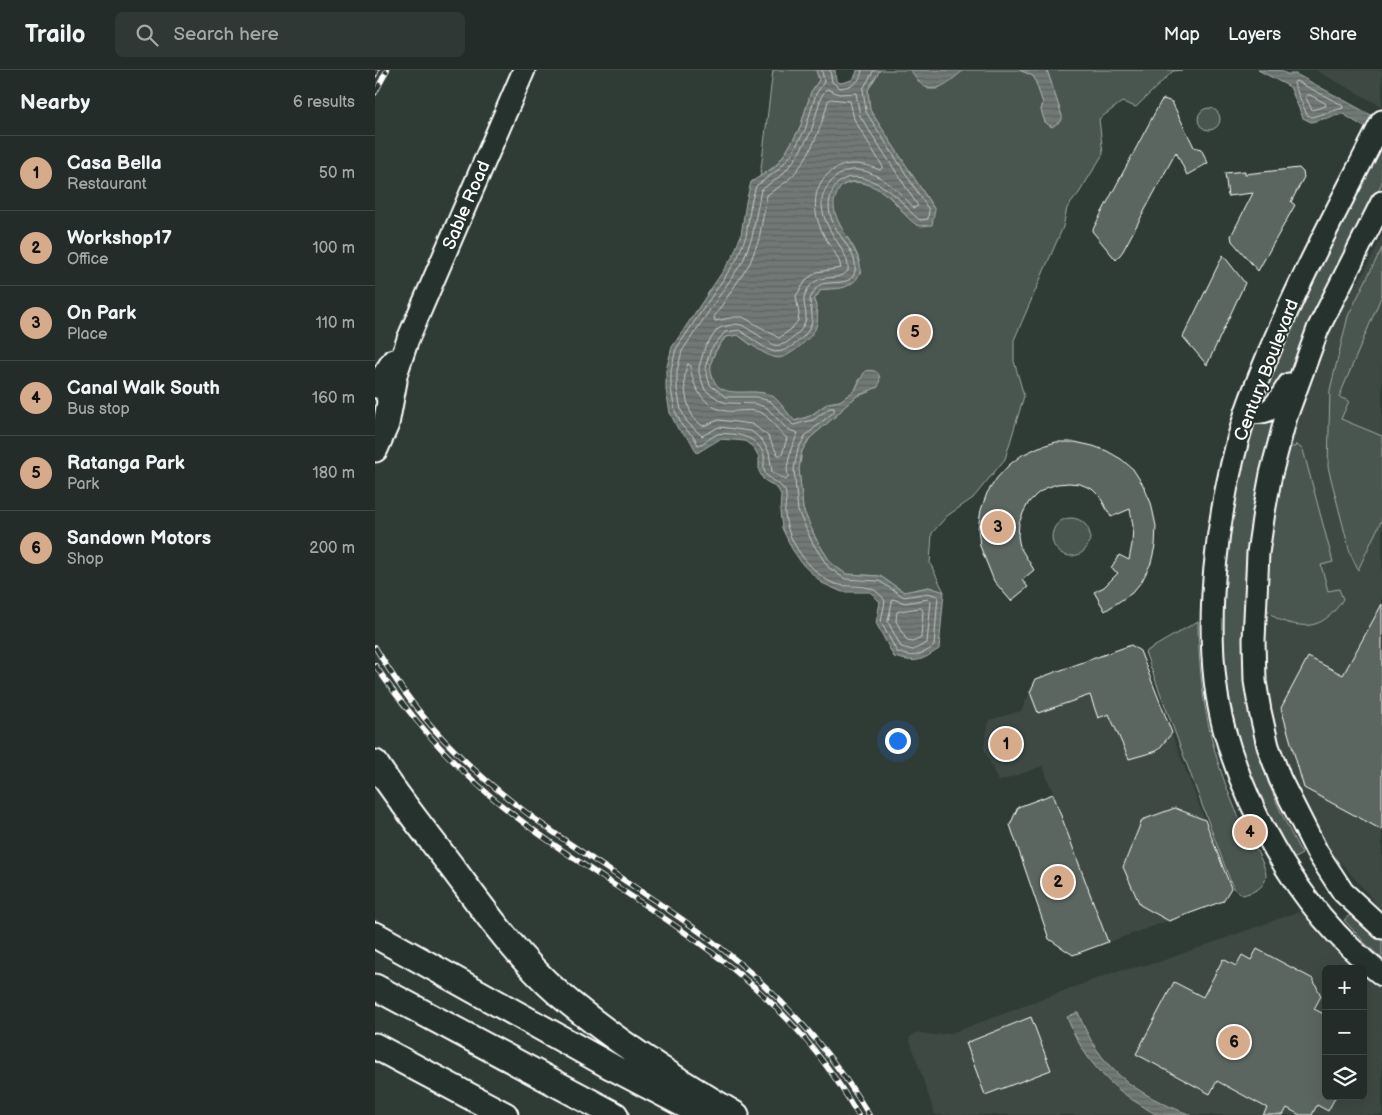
<!DOCTYPE html>
<html lang="en">
<head>
<meta charset="utf-8">
<style>
	:root { --surface:#232c28; --page:#2f3834; --text:#f1f3f6; --muted:#a3a7a8; --line:#404845; --accent:#d6ab8b }
	body { margin:0; font-family:"Balsamiq Sans",sans-serif; background:var(--page); color:var(--text) }
	.controls { position:absolute; right:15px; bottom:15px; display:grid; overflow:hidden; border-radius:8px; box-shadow:0 5px 20px #0002 }
	.controls button { width:45px; height:45px; display:grid; place-items:center; padding:0; border:0; border-bottom:1px solid var(--line); background:var(--surface); color:var(--text); font:25px sans-serif }
	.you { position:absolute; left:522px; top:670px; width:18px; height:18px; margin:-12px; border:4px solid #fff; border-radius:50%; background:#1a73e8; box-shadow:0 0 0 8px #1a73e833 }
	.badge { display:grid; place-items:center; width:32px; height:32px; border-radius:50%; background:var(--accent); color:#111; font-size:16px; font-weight:700 }
	.pin { position:absolute; translate:-50% -50%; border:2px solid #fff; box-shadow:0 1px 5px #0006 }
	.list { margin:0; padding:0; list-style:none }
	h2 { display:flex; justify-content:space-between; align-items:center; height:65px; margin:0; padding:0 20px; font-size:21px }
	h2 small { font-size:16px; font-weight:400; color:var(--muted) }
	.list li { display:grid; grid-template-columns:32px 1fr auto; gap:15px; align-items:center; box-sizing:border-box; height:75px; padding:0 20px; border-top:1px solid var(--line) }
	.list b { display:block; font-size:19px; white-space:nowrap }
	.list p { margin:0; font-size:16px; white-space:nowrap; color:var(--muted) }
	.list em { font-size:16px; font-style:normal; color:var(--muted) }
	.icon { flex:none; width:28px; height:28px; fill:none; stroke:currentColor; stroke-width:2; stroke-linecap:round; stroke-linejoin:round }
	.map { position:relative; flex:none; width:1007px; height:1045px; overflow:hidden }
	header { display:flex; align-items:center; gap:30px; box-sizing:border-box; height:70px; padding:0 25px; background:var(--surface); border-bottom:1px solid var(--line) }
	header strong { font-size:24px }
	nav { display:flex; gap:28px; margin-inline-start:auto; font-size:18px }
	.search { width:350px; height:45px; background:var(--page); display:flex; align-items:center; gap:12px; box-sizing:border-box; padding:0 18px; border-radius:8px; color:var(--muted); font-size:19px }
	main { display:flex }
	aside { flex:1; background:var(--surface) }
	.map>svg:first-child { display:block }
	.built { fill:#3c4842; fill-rule:evenodd }
	.green { fill:#4a544f; stroke:#a4aaa7 }
	.water { fill:url(#water-rules); stroke:#a9afac }
	.lines { fill:none; stroke-linecap:round; stroke-linejoin:round }
	.shore { stroke:#c6c9c8; stroke-width:1 }
	.building { fill:#5b6661; stroke:#fff }
	.major-casing { stroke:#fff; stroke-width:25 }
	.highway-casing { stroke:#fff; stroke-width:29 }
	.major { stroke:#26332d; stroke-width:21 }
	.highway { stroke:#26332d; stroke-width:25 }
	.rail-casing { stroke:#fff; stroke-width:5.5 }
	.rail { stroke:#26332d; stroke-width:4; stroke-dasharray:11; stroke-linecap:butt }
	.labels { text-anchor:middle; stroke-width:4; stroke-linejoin:round; paint-order:stroke }
	.street-label { font-size:18px; fill:#fff; stroke:#26332d }
</style>
</head>
<body>
<header>
<strong>Trailo</strong>
<div class="search"><svg class="icon" aria-label="search" viewBox="0 0 24 24"><circle cx="10" cy="10" r="6"/><path d="M15 15l6 6"/></svg>Search here</div>
<nav><a>Map</a><a>Layers</a><a>Share</a></nav>
</header>
<main>
<aside>
<h2>Nearby<small>6 results</small></h2>
<ul class="list">
<li><span class="badge">1</span><div><b>Casa Bella</b><p>Restaurant</p></div><em>50 m</em></li>
<li><span class="badge">2</span><div><b>Workshop17</b><p>Office</p></div><em>100 m</em></li>
<li><span class="badge">3</span><div><b>On Park</b><p>Place</p></div><em>110 m</em></li>
<li><span class="badge">4</span><div><b>Canal Walk South</b><p>Bus stop</p></div><em>160 m</em></li>
<li><span class="badge">5</span><div><b>Ratanga Park</b><p>Park</p></div><em>180 m</em></li>
<li><span class="badge">6</span><div><b>Sandown Motors</b><p>Shop</p></div><em>200 m</em></li>
</ul>
</aside>
<div class="map">
<svg width="1007" height="1045" viewBox="0 0 1007 1045">
	<defs>
		<pattern id="water-rules" width="6" height="5" patternUnits="userSpaceOnUse" patternTransform="scale(1.25)"><rect width="6" height="5" fill="#707975"/><path d="M0 2.5h6" fill="none" stroke="#5e6260"/></pattern>
	</defs>
	<rect width="100%" height="100%" fill="#2f3b35"/>
	<filter id="ink" filterUnits="userSpaceOnUse"><feTurbulence type="fractalNoise" baseFrequency=".02" numOctaves="2"/><feDisplacementMap in="SourceGraphic" scale="10" xChannelSelector="R" yChannelSelector="G"/><feConvolveMatrix kernelMatrix="1 2 1 2 8 2 1 2 1" color-interpolation-filters="sRGB"/></filter>
	<g filter="url(#ink)">
		<path class="built" d="M 940,0 L 1007,0 L 1007,35 L 1006,36 Z
			M 1007,166 L 1007,841 L 950,774 L 942,761 L 900,672 L 887,623 L 887,553 L 914,362 L 957,249 L 988,204 Z
			M 756,575 L 765,581 L 856,818 L 848,831 L 698,885 L 674,869 L 635,755 L 643,737 L 678,724 L 668,696 L 623,712 L 609,678 L 614,650 L 646,641 L 661,609 Z
			M 922,842 L 936,846 L 1007,914 L 1007,1045 L 560,1045 L 534,968 L 542,962 L 559,965 L 576,963 L 593,957 L 739,902 L 784,892 ZM 951,899 L 988,899 L 988,1026 L 951,1026 Z"/>
		<path class="green" d="M 398,0 L 441,0 L 444,10 L 436,22 L 425,58 L 411,82 L 400,96 L 385,107 Z
			M 505,0 L 535,0 L 553,19 L 562,19 L 589,0 L 644,0 L 654,4 L 659,7 L 668,33 L 666,40 L 670,52 L 677,57 L 687,46 L 672,0 L 807,0 L 798,1 L 761,37 L 747,32 L 724,49 L 728,84 L 704,123 L 692,138 L 688,157 L 639,270 L 639,291 L 649,326 L 630,389 L 598,428 L 572,446 L 557,463 L 555,493 L 569,522 L 554,517 L 529,522 L 505,506 L 471,504 L 456,493 L 441,469 L 428,439 L 424,399 L 427,381 L 435,368 L 463,344 L 469,337 L 482,326 L 495,322 L 485,308 L 480,320 L 465,331 L 453,333 L 435,346 L 419,351 C 413,344 406,333 398,327 C 379,314 346,335 337,306 C 332,292 342,278 351,267 L 363,265 L 376,275 L 443,243 L 439,230 L 446,220 C 467,216 472,222 486,202 C 485,194 484,187 480,180 C 471,162 446,138 465,118 C 471,112 478,112 487,113 C 506,116 520,132 532,147 L 560,140 L 495,40 L 493,20 Z
			M823 49a11 11 0 1 1 22 0a11 11 0 1 1-22 0Z
			M 1007,65 L 1007,113 L 966,193 L 918,297 L 874,628 C 877,645 878,664 883,681 C 894,718 909,751 927,784 L 916,790 L 893,753 L 868,685 L 860,654 L 852,616 L 847,569 L 852,480 L 859,432 L 870,379 L 898,289 Z
			M 1007,178 L 1007,225 L 964,327 L 974,331 L 966,349 L 1007,366 L 1007,449 L 983,500 L 975,483 L 953,397 L 955,320 L 973,246 Z
			M 921,374 L 928,380 L 930,387 L 958,492 L 946,495 L 953,521 L 964,519 L 968,529 C 959,544 945,558 925,555 C 914,554 898,550 892,539 C 884,527 893,461 896,444 C 899,422 907,399 913,377 L 920,377 Z
			M677 467a19 19 0 1 1 38 0a19 19 0 1 1-38 0Z
			M 823,551 C 824,625 835,684 866,752 C 872,764 892,795 891,807 C 889,819 878,822 868,825 L 858,818 L 770,582 Z
			M 977,843 L 1007,868 L 1007,889 L 991,874 L 969,850 Z"/>
		<path class="water" d="M 441,0 L 460,0 L 461,10 L 465,13 C 474,11 480,11 482,0 L 505,0 L 493,20 L 495,40 L 560,140 L 557,155 C 553,155 546,157 542,155 C 533,150 528,141 521,133 C 511,122 486,106 470,114 C 465,116 463,121 461,126 C 447,154 512,197 472,216 C 465,220 455,218 446,220 L 439,230 C 442,239 444,247 441,257 C 438,267 414,288 403,288 C 391,287 373,272 363,265 L 350,267 C 342,278 332,292 337,306 C 346,334 379,314 399,327 C 406,333 413,344 420,351 L 435,346 L 453,333 L 465,331 L 480,320 L 490,301 C 502,298 508,305 503,317 L 482,326 L 469,337 L 463,344 L 435,368 L 427,381 L 424,399 L 428,439 L 441,469 L 456,493 L 471,504 L 505,506 L 529,522 L 554,517 L 569,522 L 564,579 C 544,592 542,593 519,587 L 501,553 L 505,532 L 495,522 L 467,522 L 447,513 L 428,495 L 417,479 L 407,458 L 405,442 L 406,425 L 403,419 L 388,409 L 384,401 L 384,387 L 379,378 L 370,371 L 345,369 L 322,383 L 315,370 L 303,359 L 295,343 L 291,320 L 291,300 L 297,277 L 358,186 L 366,165 L 371,132 L 376,112 L 400,97 L 411,82 L 425,58 L 436,22 L 444,10 Z
			M 535,0 L 589,0 C 577,9 560,28 545,13 C 541,9 539,4 535,0 Z
			M 644,0 L 672,0 L 687,46 L 687,50 L 677,57 L 670,52 L 666,40 L 668,33 L 659,7 L 654,4 Z
			M 883,0 L 904,0 L 912,4 L 921,4 L 1007,51 L 1007,68 L 968,44 L 936,52 L 928,48 L 915,17 Z
			M 703,942 C 724,999 760,1024 816,1045 C 806,1045 795,1045 785,1045 C 778,1044 771,1038 764,1034 C 730,1013 706,985 692,947 Z"/>
		<g class="lines">
			<path class="shore" d="M 447,0 L 449,12 L 441,24 L 430,60 L 416,85 L 403,100 L 381,116 L 376,133 L 371,166 L 362,189 L 301,279 L 296,300 L 296,319 L 300,341 L 307,356 L 319,367 L 323,375 C 331,373 336,366 343,364 C 347,363 351,364 355,364 C 369,365 383,369 389,385 C 390,389 388,395 389,400 C 392,411 406,412 410,421 C 413,428 409,437 410,444 C 412,469 429,493 449,508 C 470,525 494,505 510,531 L 506,552 L 522,582 C 537,588 546,586 559,576 L 563,526 L 553,523 L 529,527 L 504,511 L 470,509 L 453,497 L 437,472 L 423,441 L 419,399 L 423,379 L 431,365 L 459,342 L 459,338 L 455,338 L 438,350 L 418,355 L 395,331 L 381,327 L 351,327 L 335,315 L 330,298 L 336,279 L 350,262 L 364,260 C 375,267 385,276 397,281 C 409,286 432,267 436,255 C 439,246 435,238 435,229 C 437,225 440,219 443,216 C 453,209 477,218 480,201 C 485,176 441,155 458,120 C 460,115 466,110 472,108 C 490,104 510,116 523,128 C 531,136 536,144 545,150 L 553,149 L 554,140 L 491,42 L 488,19 L 499,0
				M 455,0 L 457,12 L 465,18 C 477,16 485,14 487,0
				M 921,11 L 967,35 L 968,38 L 937,47 L 932,45 L 919,14 Z
				M 452,19 L 464,24 L 481,23 L 485,46 L 543,136 L 539,138 C 523,119 487,85 461,107 C 454,113 448,121 447,130 C 445,160 476,180 473,201 C 458,215 440,198 429,227 C 428,236 433,244 430,252 C 427,262 410,278 399,275 L 367,255 L 361,254 L 347,257 L 342,260 L 330,277 L 324,297 L 324,303 L 330,320 L 346,331 L 352,333 L 381,334 L 391,337 L 412,359 L 423,363 L 416,379 L 412,398 L 413,408 L 411,410 L 397,402 L 394,382 L 387,370 L 376,361 L 344,357 L 327,366 L 312,352 L 306,340 L 302,319 L 302,301 L 307,281 L 368,191 L 377,167 L 386,120 L 407,105 L 421,88 L 436,62 L 446,27 Z
				M 932,25 L 935,25 L 950,33 L 951,36 L 937,40 L 931,28 Z
				M 456,29 L 475,31 L 479,49 L 508,97 L 505,100 C 488,93 470,90 454,103 C 435,119 438,147 450,167 C 455,177 464,186 466,198 L 442,202 L 432,209 L 421,226 L 424,244 L 423,251 L 415,260 L 404,268 L 368,247 L 360,247 L 340,251 L 339,247 L 375,193 L 384,169 L 392,125 C 399,120 406,116 412,111 C 434,91 446,59 453,31 Z
				M 313,294 L 316,296 C 316,316 330,339 352,341 C 362,342 378,338 387,343 C 397,349 403,362 412,368 L 407,385 L 403,385 L 393,366 L 377,354 L 344,350 L 328,356 C 324,353 319,350 317,345 C 311,334 306,305 313,294 Z
				M 518,529 L 530,533 L 553,529 L 556,531 L 552,573 L 538,580 L 526,577 L 513,552 Z
				M 546,538 L 548,541 L 546,568 L 538,572 L 532,571 L 521,551 L 522,542 Z"/>
		</g>
		<path class="building" d="M 789,29 L 797,32 L 819,77 L 826,79 L 833,93 L 812,105 L 801,82 L 748,181 L 741,190 L 717,161 L 786,31 Z
			M 924,98 L 928,102 L 929,107 L 916,132 L 920,135 L 883,201 L 857,171 L 856,166 L 878,123 L 853,126 L 850,103 L 870,101 L 870,104 Z
			M 848,185 L 870,213 L 832,295 L 808,267 Z
			M 681,372 L 700,372 L 718,376 L 732,381 L 746,389 L 758,399 L 768,415 L 776,433 L 781,456 L 780,476 L 776,493 L 767,511 L 757,523 L 730,541 L 719,522 L 729,517 L 743,503 L 736,498 L 744,485 L 754,490 L 757,474 L 758,456 L 755,439 L 736,447 L 725,427 L 717,419 L 705,414 L 694,413 L 682,414 L 671,418 L 662,424 L 654,432 L 649,441 L 644,453 L 643,466 L 645,477 L 659,500 L 647,510 L 653,517 L 636,531 L 619,511 L 605,476 L 603,458 L 606,440 L 612,423 L 622,408 L 634,395 L 647,385 L 664,377 Z
			M 1007,534 L 1007,760 L 929,718 L 906,638 L 933,587 L 968,605 Z
			M 756,575 L 765,581 L 797,663 L 782,681 L 754,689 L 734,644 L 723,648 L 715,625 L 663,643 L 655,622 L 661,609 Z
			M 678,724 L 733,872 L 698,885 L 674,869 L 635,755 L 643,737 Z
			M 800,738 L 830,750 L 856,818 L 848,831 L 794,851 L 765,835 L 748,797 L 767,750 Z
			M 882,879 L 938,909 L 946,926 L 939,939 L 951,945 L 951,1026 L 961,1026 L 953,1041 L 942,1035 L 937,1045 L 925,1045 L 912,1038 L 908,1045 L 888,1045 L 892,1038 L 842,1011 L 835,1024 L 761,984 L 799,912 L 828,927 L 848,889 L 861,896 L 867,885 L 876,890 Z
			M 656,947 L 676,1000 L 610,1025 L 591,973 Z"/>
		<g class="lines">
			<g class="major-casing">
				<path id="major" d="M 1007,51 C 969,127 928,202 895,280 C 887,300 878,321 871,342 C 842,435 824,564 849,659 C 860,700 877,739 898,776 C 926,826 962,870 1007,905
					M 1007,132 L 943,259 L 911,347 L 896,404 L 889,442 L 883,483 L 879,570 L 880,611 L 885,641 L 893,676 L 905,709 L 942,782 L 968,822 L 1007,858
					M 0,317 L 18,290
					M 12,327 L 19,311 L 33,269 L 149,0
					M 871,342 C 898,346 900,335 914,314"/>
			</g>
			<g class="highway-casing">
				<path id="highway" d="M 0,379 L 11,354 L 19,311
					M 0,693 C 24,730 52,764 79,800 C 111,843 143,888 183,923 C 238,970 299,1009 361,1045
					M 0,865 L 237,997 L 329,1045
					M 0,917 L 240,1045
					M 0,976 L 130,1045"/>
			</g>
			<use href="#major" class="major"/>
			<use href="#highway" class="highway"/>
			<g class="rail-casing">
				<path id="rail" d="M 0,5 L 2,0
					M 0,23 L 12,0
					M 0,577 C 22,614 49,651 80,681 C 153,755 246,804 329,865 C 395,914 452,974 494,1045
					M 0,595 C 32,642 68,685 112,723 C 188,789 280,835 358,899 C 408,939 452,990 483,1045"/>
			</g>
			<use href="#rail" class="rail"/>
		</g>
	</g>
	<g class="labels">
		<g class="street-label">
			<text transform="translate(91 135) rotate(-67)" y="6">Sable Road</text>
			<text transform="translate(891 300) rotate(-69)" y="6">Century Boulevard</text>
		</g>
	</g>
</svg>
<div class="controls">
<button>+</button>
<button>−</button>
<button><svg class="icon" aria-label="layers" viewBox="0 0 24 24"><path d="M12 4l9 5-9 5-9-5zM3 14l9 5 9-5"/></svg></button>
</div>
<div class="you"></div>
<div class="pin badge" style="left:631px;top:674px">1</div>
<div class="pin badge" style="left:683px;top:812px">2</div>
<div class="pin badge" style="left:623px;top:457px">3</div>
<div class="pin badge" style="left:875px;top:762px">4</div>
<div class="pin badge" style="left:540px;top:262px">5</div>
<div class="pin badge" style="left:859px;top:972px">6</div>
</div>
</main>
</body>
</html>
